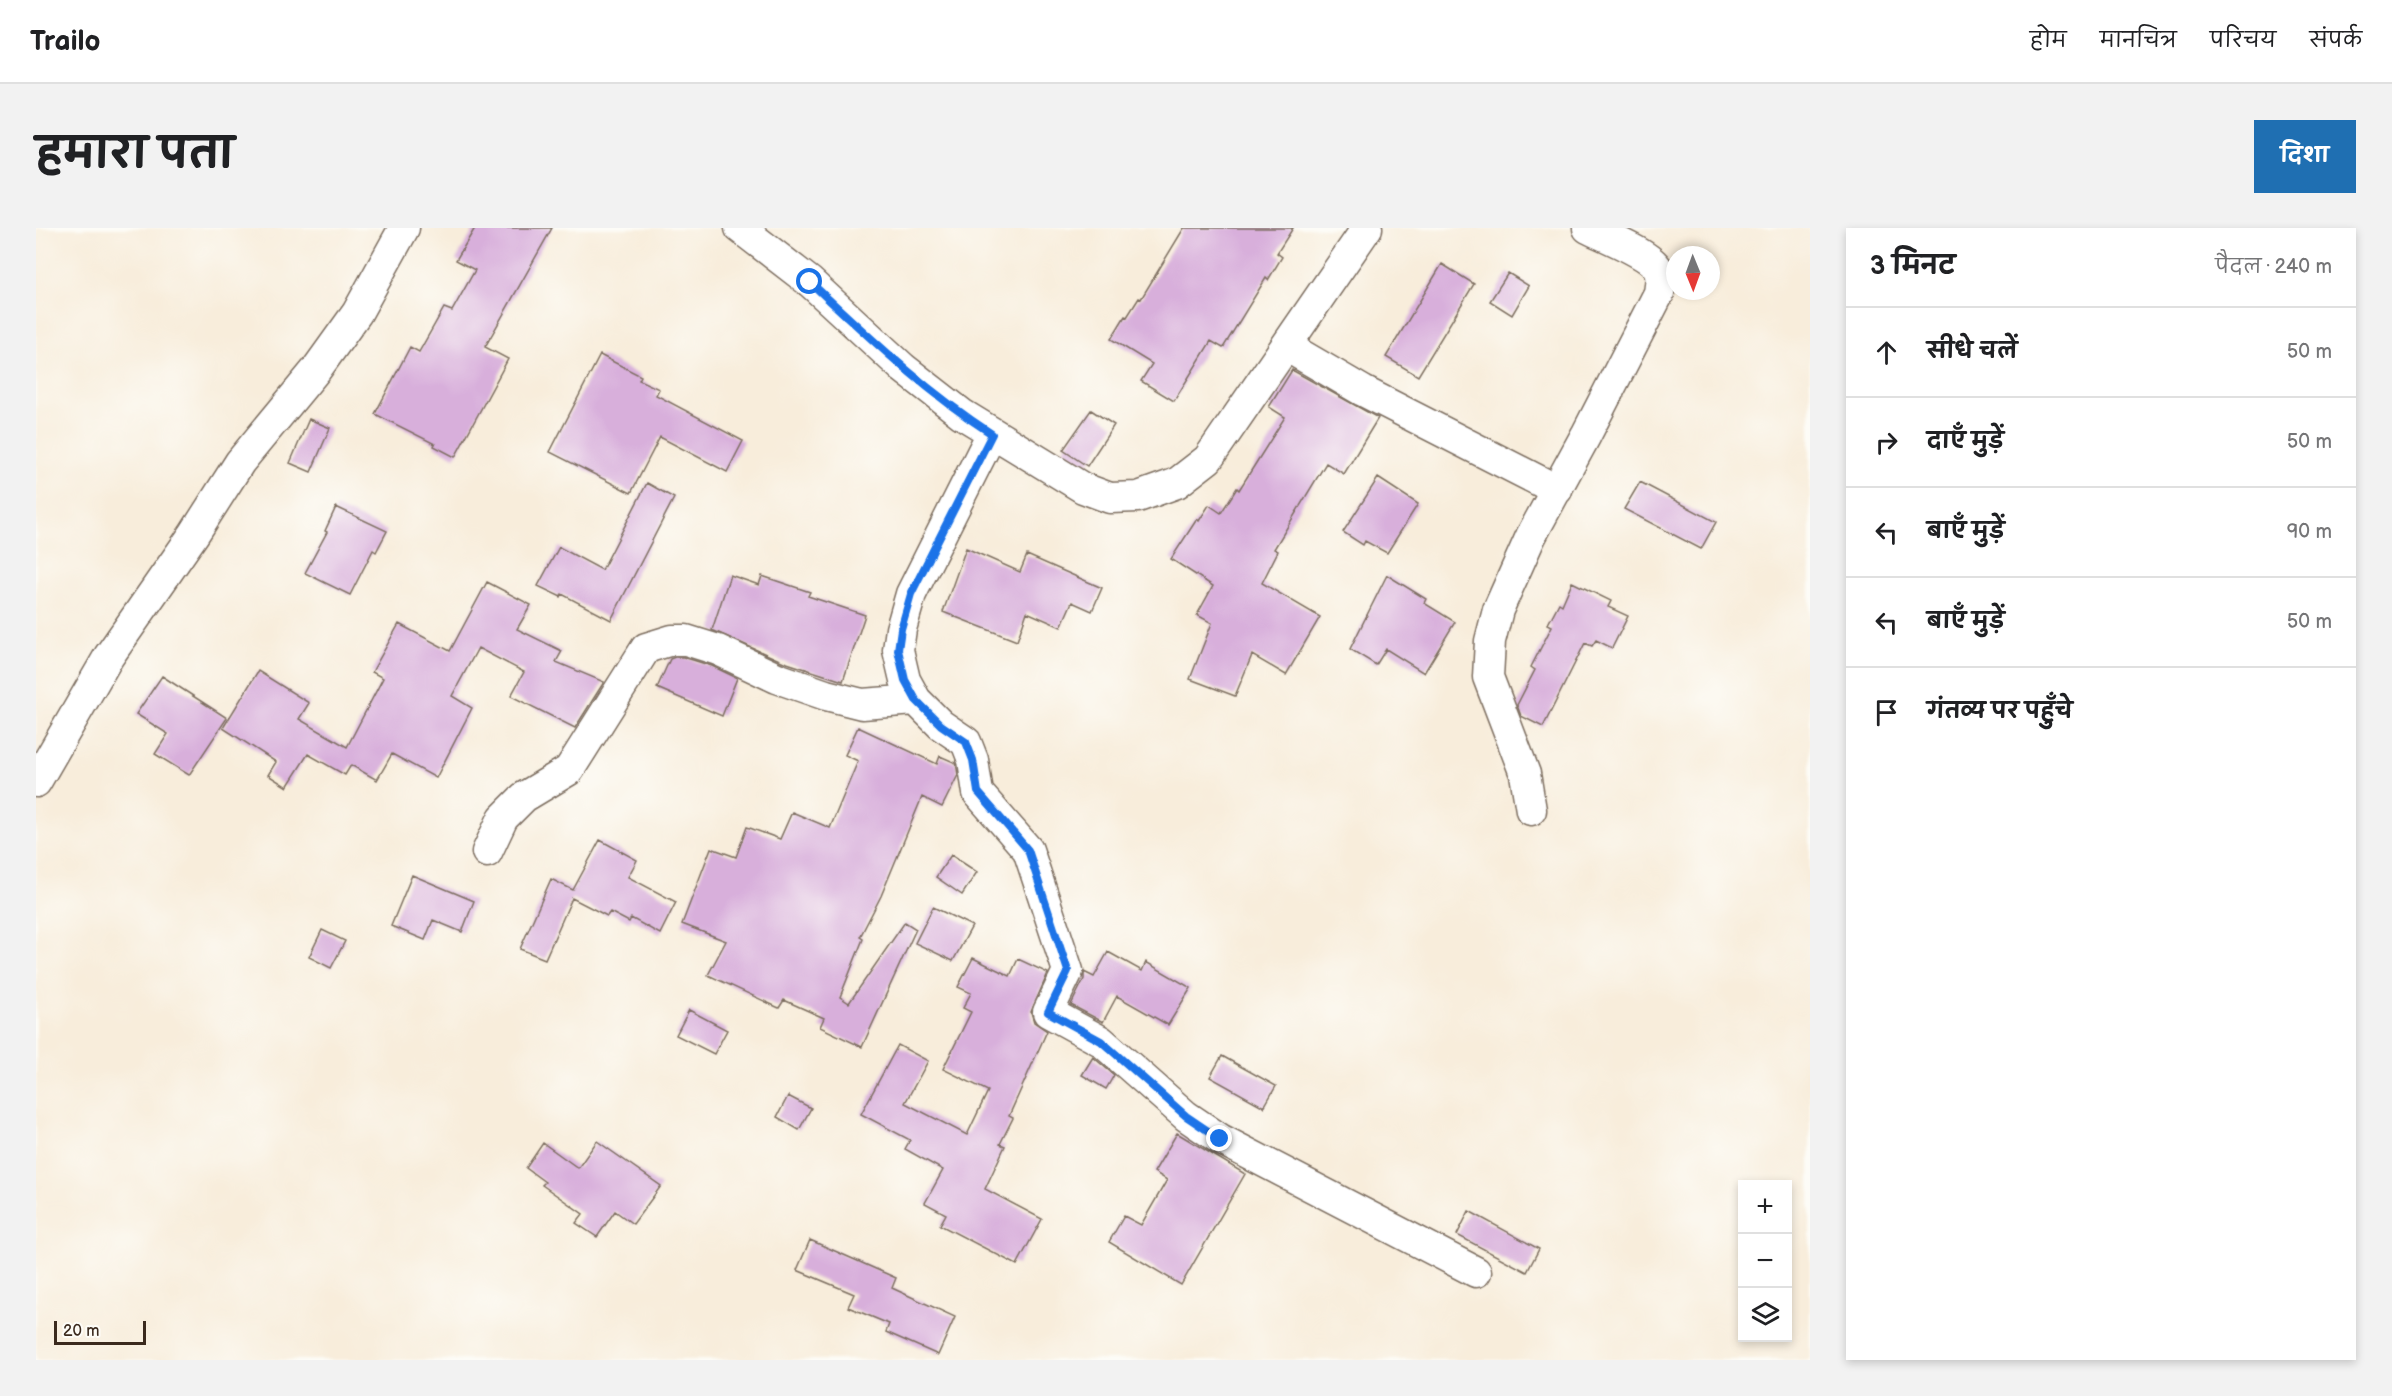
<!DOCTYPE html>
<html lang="hi">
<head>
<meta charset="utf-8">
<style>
	:root { --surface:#fff; --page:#f2f2f2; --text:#202124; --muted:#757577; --line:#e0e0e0; --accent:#1f6fb2 }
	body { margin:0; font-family:"Balsamiq Sans","Playpen Sans Deva",sans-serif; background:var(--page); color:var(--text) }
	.controls { position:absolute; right:18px; bottom:18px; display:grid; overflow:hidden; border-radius:0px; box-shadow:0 3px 9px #0003 }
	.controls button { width:54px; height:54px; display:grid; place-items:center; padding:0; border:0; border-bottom:2px solid var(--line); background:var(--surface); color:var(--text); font:30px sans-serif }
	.compass { position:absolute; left:1630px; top:18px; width:54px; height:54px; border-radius:50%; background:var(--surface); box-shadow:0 3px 9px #0003; rotate:179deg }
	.scale { position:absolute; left:18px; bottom:15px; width:92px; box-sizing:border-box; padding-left:6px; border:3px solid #3b2a1e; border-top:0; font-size:16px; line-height:21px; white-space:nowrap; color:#3b2a1e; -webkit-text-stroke:4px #fdfcf7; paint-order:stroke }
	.stop { position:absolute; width:18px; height:18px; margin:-14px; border:4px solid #1a73e8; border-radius:50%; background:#fff }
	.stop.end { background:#1a73e8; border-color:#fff; box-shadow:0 2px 6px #0008 }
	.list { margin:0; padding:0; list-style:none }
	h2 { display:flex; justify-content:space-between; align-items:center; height:78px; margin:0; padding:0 24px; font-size:26px }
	h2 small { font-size:20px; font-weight:400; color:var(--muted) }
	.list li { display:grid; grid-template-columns:39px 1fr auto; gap:18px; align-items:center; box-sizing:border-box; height:90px; padding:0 24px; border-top:2px solid var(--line) }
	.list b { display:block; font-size:22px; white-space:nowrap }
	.list em { font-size:20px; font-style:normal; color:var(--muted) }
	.icon { flex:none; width:33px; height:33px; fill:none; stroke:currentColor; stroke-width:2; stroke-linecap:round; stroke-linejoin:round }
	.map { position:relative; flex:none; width:1774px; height:1132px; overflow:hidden; border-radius:0px }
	header { display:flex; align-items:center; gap:36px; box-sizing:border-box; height:84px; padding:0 30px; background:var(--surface); border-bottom:2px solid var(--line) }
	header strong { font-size:28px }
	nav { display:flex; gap:33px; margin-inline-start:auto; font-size:21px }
	.intro { display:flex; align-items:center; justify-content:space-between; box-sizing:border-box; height:144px; padding:0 36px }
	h1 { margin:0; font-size:42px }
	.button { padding:15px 27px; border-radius:0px; background:var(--accent); color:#fff; font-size:21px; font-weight:700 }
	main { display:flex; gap:36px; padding:0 36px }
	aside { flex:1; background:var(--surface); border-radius:0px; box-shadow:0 3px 9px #0003 }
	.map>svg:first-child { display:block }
	.building { fill:#d8afdb }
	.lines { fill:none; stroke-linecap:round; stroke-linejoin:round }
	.minor-casing { stroke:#7d6e60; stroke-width:33 }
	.minor { stroke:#fff; stroke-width:30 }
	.route { stroke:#1a73e8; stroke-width:8 }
</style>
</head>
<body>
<header>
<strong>Trailo</strong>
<nav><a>होम</a><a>मानचित्र</a><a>परिचय</a><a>संपर्क</a></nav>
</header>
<div class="intro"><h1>हमारा पता</h1><a class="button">दिशा</a></div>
<main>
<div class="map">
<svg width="1774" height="1132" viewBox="0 0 1774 1132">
	<rect width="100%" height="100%" fill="#fdfcf7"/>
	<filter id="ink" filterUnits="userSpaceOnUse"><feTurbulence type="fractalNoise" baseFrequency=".0167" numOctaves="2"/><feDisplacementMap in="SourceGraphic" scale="12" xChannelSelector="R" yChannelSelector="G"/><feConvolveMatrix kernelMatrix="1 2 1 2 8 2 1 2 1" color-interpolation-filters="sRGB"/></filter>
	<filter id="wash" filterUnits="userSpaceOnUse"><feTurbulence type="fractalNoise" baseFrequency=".008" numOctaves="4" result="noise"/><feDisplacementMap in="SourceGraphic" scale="24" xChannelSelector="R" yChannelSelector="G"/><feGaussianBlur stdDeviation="1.35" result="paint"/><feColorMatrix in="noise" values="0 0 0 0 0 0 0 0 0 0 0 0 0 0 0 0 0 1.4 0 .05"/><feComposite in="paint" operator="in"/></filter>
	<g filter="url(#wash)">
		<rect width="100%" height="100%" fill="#f8eddb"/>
		<g id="blocks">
			<path class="building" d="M 439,0 L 516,0 L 449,119 L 472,131 L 419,229 L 398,218 L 399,216 L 339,186 L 374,119 L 383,124 L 408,80 L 416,83 L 439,42 L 420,32 Z
				M 1148,0 L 1257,0 L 1241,25 L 1246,29 L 1232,52 L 1230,50 L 1187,120 L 1175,113 L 1138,173 L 1105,153 L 1116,136 L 1075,111 L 1089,88 L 1091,89 L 1103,70 L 1105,71 Z
				M 1406,36 L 1438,56 L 1382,148 L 1350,129 Z
				M 1472,45 L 1493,58 L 1476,87 L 1454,73 Z
				M 564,127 L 605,148 L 603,152 L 623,161 L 620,167 L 707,213 L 691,244 L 624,209 L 595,265 L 514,224 Z
				M 1256,142 L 1342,190 L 1308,246 L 1290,235 L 1238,321 L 1242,323 L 1226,355 L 1284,389 L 1250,447 L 1216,427 L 1199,468 L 1154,451 L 1176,395 L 1161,387 L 1177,358 L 1135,331 L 1161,291 L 1163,293 L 1173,277 L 1185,285 L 1201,260 L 1203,262 L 1249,189 L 1233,179 Z
				M 1055,182 L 1078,197 L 1051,238 L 1027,222 Z
				M 273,191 L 294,200 L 275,244 L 254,235 Z
				M 1342,250 L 1382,276 L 1351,325 L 1329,313 L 1327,317 L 1307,304 Z
				M 1604,254 L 1680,294 L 1665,321 L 1588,281 Z
				M 611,255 L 638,270 L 575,392 L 526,366 L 525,369 L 502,358 L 523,319 L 566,342 Z
				M 300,279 L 351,303 L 340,324 L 337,322 L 314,367 L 269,345 L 291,304 L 289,303 Z
				M 930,320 L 984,344 L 991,327 L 1066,360 L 1056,383 L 1036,374 L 1025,399 L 991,384 L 981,413 L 907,384 Z
				M 694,347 L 723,357 L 726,348 L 774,364 L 772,368 L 829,387 L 807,453 L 748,434 L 676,402 Z
				M 1351,347 L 1390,371 L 1388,375 L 1419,394 L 1388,445 L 1350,421 L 1340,437 L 1314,421 Z
				M 451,354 L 495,377 L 481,401 L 526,423 L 520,434 L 568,454 L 539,500 L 475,468 L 488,444 L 442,420 L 416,468 L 436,480 L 400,550 L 356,526 L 341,552 L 315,537 L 309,547 L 272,526 L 251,559 L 232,547 L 240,534 L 187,500 L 222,443 L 273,475 L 263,491 L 311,519 L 347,450 L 336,444 L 363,396 L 414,423 Z
				M 1536,354 L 1575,373 L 1572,379 L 1592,388 L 1576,420 L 1560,412 L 1556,418 L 1549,415 L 1507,499 L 1485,488 L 1481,477 L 1499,442 L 1495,439 L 1516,398 L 1512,396 L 1523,375 L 1526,377 Z
				M 639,429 L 647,429 L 676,438 L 701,450 L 686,488 L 621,460 L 634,431 Z
				M 126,448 L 191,490 L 153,547 L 119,526 L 132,506 L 100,486 Z
				M 822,499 L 901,536 L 904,528 L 920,535 L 922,547 L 906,579 L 886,569 L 845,668 L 824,709 L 827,711 L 804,769 L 813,775 L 869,694 L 880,701 L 826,819 L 784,799 L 788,790 L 748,772 L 743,780 L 672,747 L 690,713 L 646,696 L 675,620 L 700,629 L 711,599 L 744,611 L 756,584 L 794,600 L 822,533 L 809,527 Z
				M 564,612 L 601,632 L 592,649 L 640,674 L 624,706 L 595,690 L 593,694 L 574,684 L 571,688 L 536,670 L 509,731 L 484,721 L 515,651 L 537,662 Z
				M 915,627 L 941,644 L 926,667 L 900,649 Z
				M 376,647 L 438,673 L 426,704 L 397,692 L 389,712 L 355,698 Z
				M 897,679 L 936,698 L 917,733 L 879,715 Z
				M 286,702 L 309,713 L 295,740 L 273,729 Z
				M 1072,724 L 1106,743 L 1110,734 L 1155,760 L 1132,797 L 1081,768 L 1067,794 L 1035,777 L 1048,751 L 1048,744 L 1058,749 Z
				M 937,730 L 974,748 L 982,731 L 1012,745 L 995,784 L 998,794 L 1011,803 L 973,888 L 977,890 L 964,916 L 969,918 L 949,961 L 1006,991 L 981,1037 L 904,997 L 910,986 L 889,975 L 907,942 L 869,921 L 874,912 L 825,886 L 862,817 L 892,833 L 869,875 L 931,907 L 952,863 L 907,841 L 935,784 L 927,780 L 935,765 L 922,759 Z
				M 653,782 L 691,802 L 678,826 L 640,807 Z
				M 1186,828 L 1240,858 L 1228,879 L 1174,849 Z
				M 1057,829 L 1078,847 L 1070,861 L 1046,847 Z
				M 752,868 L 775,880 L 763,902 L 741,889 Z
				M 1141,905 L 1209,946 L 1145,1057 L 1073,1014 L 1088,988 L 1105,997 L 1131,952 L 1118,944 Z
				M 561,913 L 625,958 L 597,996 L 579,983 L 561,1009 L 540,995 L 547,986 L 506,957 L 509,954 L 490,940 L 507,915 L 542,940 Z
				M 1433,983 L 1503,1021 L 1491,1044 L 1421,1007 Z
				M 774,1012 L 860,1050 L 856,1060 L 919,1089 L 902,1127 L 850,1104 L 853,1096 L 812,1079 L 818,1066 L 761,1042 Z"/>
		</g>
	</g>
	<g filter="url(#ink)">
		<use href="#blocks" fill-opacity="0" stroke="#7d6e60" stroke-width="1.5"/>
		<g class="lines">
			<g class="minor-casing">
				<path id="minor" d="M 704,0 L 774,54 L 867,140 L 926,186 L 1047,260 L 1074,270 L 1102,269 L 1141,255 L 1172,231 L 1331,0
					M 1250,118 L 1327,163 L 1521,262
					M 956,205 L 875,366 L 865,401 L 862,422 L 869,452 L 880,472 L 905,497 L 930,514 L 937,532 L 942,565 L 992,622 L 1032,743 L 1012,784 L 1065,813 L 1150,888 L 1184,911 L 1440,1044
					M 0,554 L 73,428 L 158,306 L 204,234 L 280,142 L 321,85 L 368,0
					M 1495,582 L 1489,546 L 1452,449 L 1454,413 L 1462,382 L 1495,308 L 1550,207 L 1623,65 C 1624,58 1626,48 1622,41 C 1614,26 1568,8 1552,0
					M 451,624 L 467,590 L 488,569 L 533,542 L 610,420 L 636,412 L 650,412 L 682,422 L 741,450 L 790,467 L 826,476 L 880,472"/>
			</g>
			<use href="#minor" class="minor"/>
		</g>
	</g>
	<g class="lines" filter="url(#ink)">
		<path class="route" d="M 774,54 C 832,108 889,163 956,206 L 875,366 L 865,401 L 862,422 L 869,452 L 880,472 L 905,497 L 930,514 L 937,532 L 942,564 L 992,622 L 1032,743 L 1012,784 L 1065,813 L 1150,888 L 1184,911"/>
	</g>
</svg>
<div class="controls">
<button>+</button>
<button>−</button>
<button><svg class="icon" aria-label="layers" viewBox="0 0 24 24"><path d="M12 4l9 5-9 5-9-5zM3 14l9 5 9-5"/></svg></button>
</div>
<svg class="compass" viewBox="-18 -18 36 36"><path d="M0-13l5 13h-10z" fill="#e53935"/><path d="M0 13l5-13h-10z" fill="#757577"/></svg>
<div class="scale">20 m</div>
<div class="stop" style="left:774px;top:54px"></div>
<div class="stop end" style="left:1184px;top:911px"></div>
</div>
<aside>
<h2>3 मिनट<small>पैदल · 240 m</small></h2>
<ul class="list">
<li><svg class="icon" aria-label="ahead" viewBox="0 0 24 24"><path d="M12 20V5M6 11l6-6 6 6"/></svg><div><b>सीधे चलें</b></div><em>50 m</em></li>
<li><svg class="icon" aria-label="right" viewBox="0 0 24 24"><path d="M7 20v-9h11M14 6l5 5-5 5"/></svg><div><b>दाएँ मुड़ें</b></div><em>50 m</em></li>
<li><svg class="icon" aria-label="left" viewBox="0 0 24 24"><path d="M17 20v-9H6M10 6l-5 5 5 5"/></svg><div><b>बाएँ मुड़ें</b></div><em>90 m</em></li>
<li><svg class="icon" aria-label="left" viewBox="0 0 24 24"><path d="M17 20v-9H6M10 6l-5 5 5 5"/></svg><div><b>बाएँ मुड़ें</b></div><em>50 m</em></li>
<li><svg class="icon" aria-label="arrive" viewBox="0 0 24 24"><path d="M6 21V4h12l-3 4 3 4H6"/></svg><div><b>गंतव्य पर पहुँचे</b></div></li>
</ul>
</aside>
</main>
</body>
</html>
